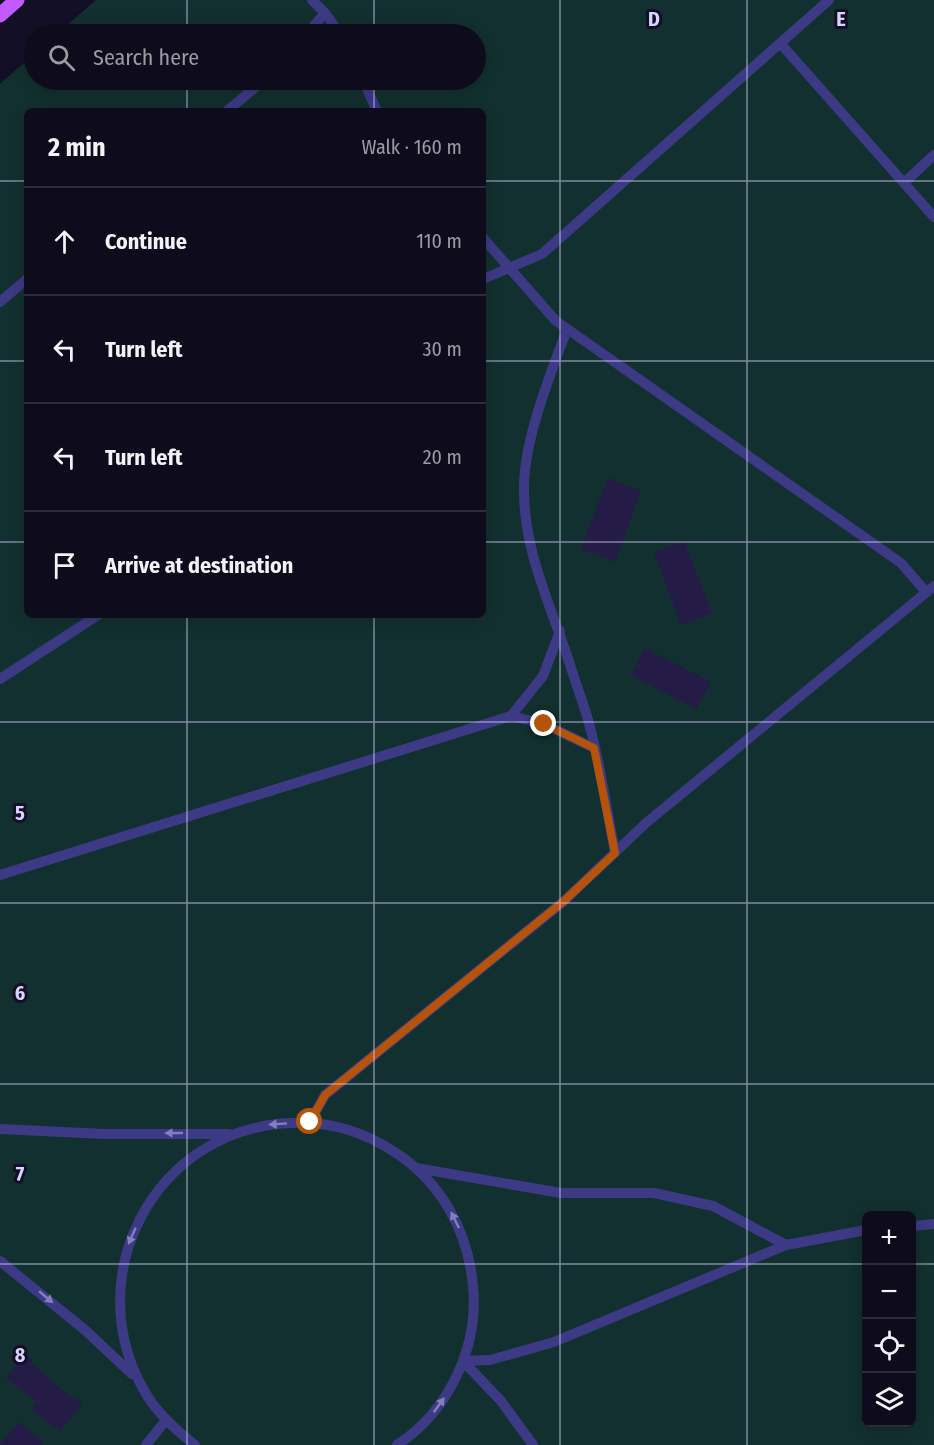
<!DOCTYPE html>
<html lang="en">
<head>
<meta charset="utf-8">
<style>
	:root { --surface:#0e0b1c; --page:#1c1929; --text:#f1f3f6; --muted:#9b9ba3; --line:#2e2b3b }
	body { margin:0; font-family:"Fira Sans Condensed",sans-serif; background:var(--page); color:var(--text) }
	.controls { position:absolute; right:18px; bottom:18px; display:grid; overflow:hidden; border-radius:9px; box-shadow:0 3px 15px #0003 }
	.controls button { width:54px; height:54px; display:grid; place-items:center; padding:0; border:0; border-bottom:2px solid var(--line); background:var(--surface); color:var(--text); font:30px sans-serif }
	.stop { position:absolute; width:18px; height:18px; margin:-14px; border:4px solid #b45309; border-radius:50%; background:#fff }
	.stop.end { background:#b45309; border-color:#fff; box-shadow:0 2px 6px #0008 }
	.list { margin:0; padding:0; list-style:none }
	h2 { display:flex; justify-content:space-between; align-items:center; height:78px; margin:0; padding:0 24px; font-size:26px }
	h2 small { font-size:20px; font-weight:400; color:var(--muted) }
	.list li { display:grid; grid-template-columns:39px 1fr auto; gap:18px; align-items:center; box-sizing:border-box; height:108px; padding:0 24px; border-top:2px solid var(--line) }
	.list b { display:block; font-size:22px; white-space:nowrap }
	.list em { font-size:20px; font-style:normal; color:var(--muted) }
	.icon { flex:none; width:33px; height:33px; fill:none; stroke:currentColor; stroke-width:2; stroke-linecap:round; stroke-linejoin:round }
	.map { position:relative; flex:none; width:934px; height:1445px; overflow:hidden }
	.search { position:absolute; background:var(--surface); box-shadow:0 3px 15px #0003; left:24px; top:24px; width:462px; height:66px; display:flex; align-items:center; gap:15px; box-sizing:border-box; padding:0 21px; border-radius:33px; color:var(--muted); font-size:22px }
	.panel { position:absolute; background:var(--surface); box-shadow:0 3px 15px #0003; left:24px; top:108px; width:462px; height:510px; border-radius:9px }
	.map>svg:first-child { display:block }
	.green { fill:#12302f; fill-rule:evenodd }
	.building { fill:#241b47 }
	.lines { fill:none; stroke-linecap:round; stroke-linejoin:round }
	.lane { stroke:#3d3a85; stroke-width:10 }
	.primary { stroke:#c25bff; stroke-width:15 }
	.oneway { fill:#837fbc }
	.route { stroke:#b45309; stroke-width:8 }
	.grid { fill:none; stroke:#d9d4ff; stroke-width:1.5; stroke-opacity:0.55 }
	.grid-label { font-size:20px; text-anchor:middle; font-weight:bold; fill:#d9d4ff; stroke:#130f26; stroke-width:6; stroke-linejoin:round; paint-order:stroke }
</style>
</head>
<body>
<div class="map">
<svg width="934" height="1445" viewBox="0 0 934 1445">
	<rect width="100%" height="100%" fill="#130f26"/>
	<path class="green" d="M 96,0 L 934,0 L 934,1445 L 0,1445 L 0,84 L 34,54 L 34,80 L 476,80 L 476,34 L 57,34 ZM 27,111 L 483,111 L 483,615 L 27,615 ZM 866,1216 L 912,1216 L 912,1422 L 866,1422 Z"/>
	<path class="building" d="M 608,478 L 641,491 L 615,562 L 581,549 Z
		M 684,541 L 712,613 L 681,625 L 654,552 Z
		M 645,648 L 711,682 L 696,709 L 631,675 Z
		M 25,1355 L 33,1361 L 31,1363 L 74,1400 L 76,1398 L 83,1404 L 60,1431 L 31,1409 L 37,1402 L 6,1378 Z
		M 19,1422 L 44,1442 L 42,1445 L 0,1445 Z"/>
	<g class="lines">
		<path class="lane" d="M 312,0 L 325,13 L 340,34
			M 307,34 L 325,13
			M 780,43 L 934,217
			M 363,80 L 377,111
			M 227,111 L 264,80
			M 904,183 L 934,155
			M 483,238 L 556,321 L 901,563 L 926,592
			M 483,279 L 542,254 L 829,0
			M 0,302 L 27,279
			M 567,329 C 550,376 523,441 524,491 C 524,555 554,612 572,671 C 578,690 585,708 590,727 C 601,768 607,811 615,853
			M 0,679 L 98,615
			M 511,716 L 543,676 L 560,631
			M 0,875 L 511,716 L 544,724 L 594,748
			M 310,1122 L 325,1095 L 564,901 L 646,823 L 934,586
			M 0,1129 L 105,1134 L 229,1134
			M 416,1168 L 561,1193 L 654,1193 L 713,1206 L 786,1245
			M 912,1226 L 934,1224
			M 0,1261 L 85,1330 L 132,1374
			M 463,1361 L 490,1360 L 554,1342 L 786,1245 L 866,1230
			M 463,1361 L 501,1401 L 533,1445
			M 146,1445 L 166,1420
			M 195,1445 C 177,1431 160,1416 148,1397 C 75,1281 153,1128 291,1123 C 328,1121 362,1131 393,1151 C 441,1181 468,1231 473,1286 C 479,1347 449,1411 397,1445"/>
		<path class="primary" d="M 0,15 L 17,0"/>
	</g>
	<defs><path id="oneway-solid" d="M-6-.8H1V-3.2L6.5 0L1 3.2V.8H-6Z" transform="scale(1.5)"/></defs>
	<g class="oneway">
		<use href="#oneway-solid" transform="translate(278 1124) rotate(176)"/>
		<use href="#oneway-solid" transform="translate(174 1133) rotate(180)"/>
		<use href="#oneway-solid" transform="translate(455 1220) rotate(-116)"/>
		<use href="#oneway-solid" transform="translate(132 1236) rotate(114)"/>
		<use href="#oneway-solid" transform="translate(46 1297) rotate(40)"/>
		<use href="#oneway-solid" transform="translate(439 1405) rotate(-54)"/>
	</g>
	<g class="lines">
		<path class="route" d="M 310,1122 L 325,1095 L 564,901 L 615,853 L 594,748 L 544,724"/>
	</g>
	<path class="grid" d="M 187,0 L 187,34M 374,0 L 374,34M 560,0 L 560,1445M 747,0 L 747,1445M 187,80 L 187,111M 374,80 L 374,111M 0,181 L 27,181M 483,181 L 934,181M 0,361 L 27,361M 483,361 L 934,361M 0,542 L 27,542M 483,542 L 934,542M 187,615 L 187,1445M 374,615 L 374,1445M 0,722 L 934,722M 0,903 L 934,903M 0,1084 L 934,1084M 0,1264 L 866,1264M 912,1264 L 934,1264"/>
	<g class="grid-label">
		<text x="654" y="26">D</text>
		<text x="841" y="26">E</text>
		<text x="20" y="820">5</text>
		<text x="20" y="1000">6</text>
		<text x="20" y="1181">7</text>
		<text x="20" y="1362">8</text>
	</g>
</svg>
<div class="controls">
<button>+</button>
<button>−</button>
<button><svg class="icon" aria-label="locate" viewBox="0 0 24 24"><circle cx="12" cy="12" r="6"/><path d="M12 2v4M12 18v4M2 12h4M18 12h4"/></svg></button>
<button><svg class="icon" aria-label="layers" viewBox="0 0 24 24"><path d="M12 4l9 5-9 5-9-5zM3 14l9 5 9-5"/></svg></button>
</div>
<div class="stop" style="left:310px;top:1122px"></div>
<div class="stop end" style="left:544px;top:724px"></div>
<div class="search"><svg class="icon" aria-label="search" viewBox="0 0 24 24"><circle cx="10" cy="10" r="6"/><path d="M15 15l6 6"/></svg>Search here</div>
<section class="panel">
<h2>2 min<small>Walk · 160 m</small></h2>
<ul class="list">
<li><svg class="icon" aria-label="ahead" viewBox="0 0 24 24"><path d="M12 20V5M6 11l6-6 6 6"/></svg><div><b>Continue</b></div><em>110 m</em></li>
<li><svg class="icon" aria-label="left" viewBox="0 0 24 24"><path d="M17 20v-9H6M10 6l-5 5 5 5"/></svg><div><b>Turn left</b></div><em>30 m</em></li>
<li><svg class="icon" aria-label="left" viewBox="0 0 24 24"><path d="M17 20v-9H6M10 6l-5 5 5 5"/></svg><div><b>Turn left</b></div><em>20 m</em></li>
<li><svg class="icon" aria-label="arrive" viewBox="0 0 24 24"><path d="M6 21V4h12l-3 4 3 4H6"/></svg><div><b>Arrive at destination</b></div></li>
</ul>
</section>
</div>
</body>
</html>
